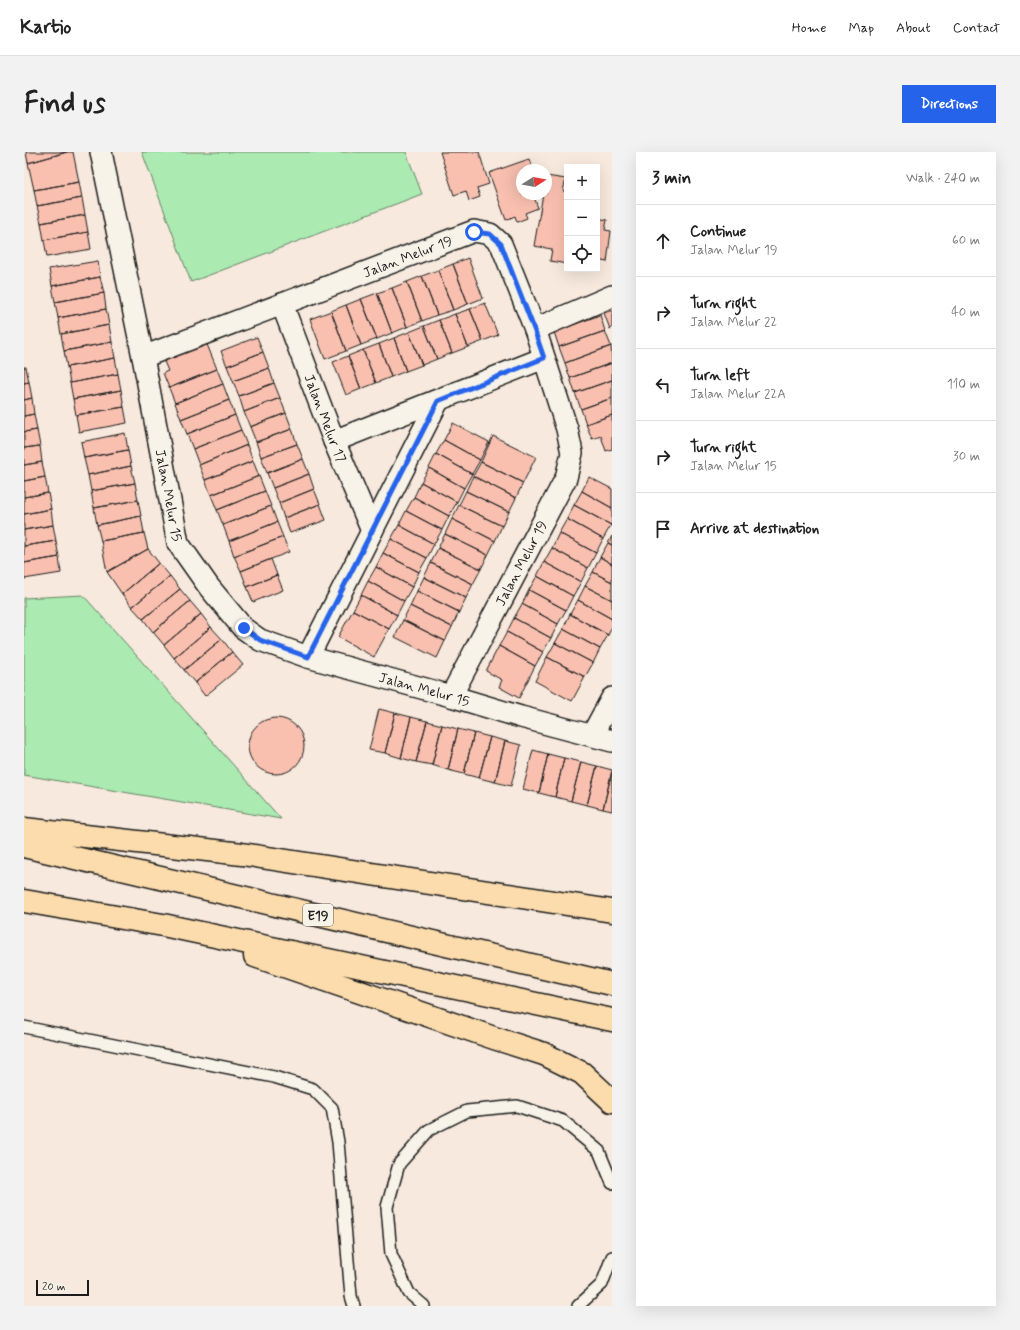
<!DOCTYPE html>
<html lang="en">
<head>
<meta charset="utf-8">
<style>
	:root { --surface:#fff; --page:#f2f2f2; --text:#222; --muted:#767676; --line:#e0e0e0; --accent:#2563eb }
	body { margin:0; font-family:Mynerve,sans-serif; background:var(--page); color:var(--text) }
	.controls { position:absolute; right:12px; top:12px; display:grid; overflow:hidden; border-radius:0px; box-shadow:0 4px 16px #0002 }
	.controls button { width:36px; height:36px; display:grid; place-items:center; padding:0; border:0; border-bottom:1px solid var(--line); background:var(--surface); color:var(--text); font:20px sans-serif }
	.compass { position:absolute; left:492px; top:12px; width:36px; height:36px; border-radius:50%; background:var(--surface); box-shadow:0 4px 16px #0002; rotate:79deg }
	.scale { position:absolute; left:12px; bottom:10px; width:53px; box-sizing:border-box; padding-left:4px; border:2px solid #1c1c1c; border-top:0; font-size:11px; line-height:14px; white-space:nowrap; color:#1c1c1c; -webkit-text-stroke:3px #f7f3e8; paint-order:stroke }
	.stop { position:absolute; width:12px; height:12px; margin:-9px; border:3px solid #2563eb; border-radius:50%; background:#fff }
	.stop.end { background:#2563eb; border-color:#fff; box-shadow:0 1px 4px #0008 }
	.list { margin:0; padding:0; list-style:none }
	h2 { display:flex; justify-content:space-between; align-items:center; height:52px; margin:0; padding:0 16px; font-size:17px }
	h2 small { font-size:13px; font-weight:400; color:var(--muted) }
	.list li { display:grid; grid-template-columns:26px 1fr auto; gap:12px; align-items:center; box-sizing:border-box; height:72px; padding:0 16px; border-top:1px solid var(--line) }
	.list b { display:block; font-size:15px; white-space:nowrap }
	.list p { margin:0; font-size:13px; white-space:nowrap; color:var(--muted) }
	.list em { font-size:13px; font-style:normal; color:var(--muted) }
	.icon { flex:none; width:22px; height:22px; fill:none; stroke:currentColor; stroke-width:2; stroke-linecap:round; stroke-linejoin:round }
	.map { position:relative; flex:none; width:588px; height:1154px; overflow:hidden; border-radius:0px }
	header { display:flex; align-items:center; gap:24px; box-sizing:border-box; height:56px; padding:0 20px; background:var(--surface); border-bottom:1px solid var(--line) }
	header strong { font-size:19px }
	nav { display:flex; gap:22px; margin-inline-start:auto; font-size:14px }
	.intro { display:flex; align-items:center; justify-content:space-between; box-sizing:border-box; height:96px; padding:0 24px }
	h1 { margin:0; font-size:28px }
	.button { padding:10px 18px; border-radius:0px; background:var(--accent); color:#fff; font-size:14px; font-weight:700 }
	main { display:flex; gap:24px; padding:0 24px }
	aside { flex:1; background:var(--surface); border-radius:0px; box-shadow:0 4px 16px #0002 }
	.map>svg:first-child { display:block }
	.green { fill:#abeab1; stroke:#648366 }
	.building { fill:#f9c0b0; stroke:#1c1c1c }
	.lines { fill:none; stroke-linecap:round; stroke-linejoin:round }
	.lane-casing { stroke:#1c1c1c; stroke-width:14 }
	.street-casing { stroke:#1c1c1c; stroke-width:24 }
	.highway-casing { stroke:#1c1c1c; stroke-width:25 }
	.lane { stroke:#f7f3e8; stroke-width:11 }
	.street { stroke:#f7f3e8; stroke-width:21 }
	.highway { stroke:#fcdcac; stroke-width:22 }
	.route { stroke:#2563eb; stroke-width:5 }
	.labels { text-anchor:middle; stroke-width:3.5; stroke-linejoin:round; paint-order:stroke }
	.shield { fill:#f7f3e8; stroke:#5e5c59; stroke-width:1 }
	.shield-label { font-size:13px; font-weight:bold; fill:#1c1c1c }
	.street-label { font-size:14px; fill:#1c1c1c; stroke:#f7f3e8 }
</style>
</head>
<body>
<header>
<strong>Kartio</strong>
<nav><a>Home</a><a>Map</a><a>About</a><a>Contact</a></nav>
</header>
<div class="intro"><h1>Find us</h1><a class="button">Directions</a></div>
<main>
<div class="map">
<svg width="588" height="1154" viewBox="0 0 588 1154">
	<rect width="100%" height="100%" fill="#f7e9dd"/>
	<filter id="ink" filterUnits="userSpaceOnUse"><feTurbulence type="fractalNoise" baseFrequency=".025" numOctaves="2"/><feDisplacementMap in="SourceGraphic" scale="8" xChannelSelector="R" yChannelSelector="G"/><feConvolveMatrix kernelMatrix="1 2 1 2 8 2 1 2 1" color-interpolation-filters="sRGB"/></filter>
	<g filter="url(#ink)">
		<path class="green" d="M 118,0 L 382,0 L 398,42 L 167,130 Z
			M 59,443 L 257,667 L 0,623 L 0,446 Z"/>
		<path class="building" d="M 2,0 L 43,0 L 4,11 Z
			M 43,0 L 49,0 L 55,30 L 10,38 L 4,11 Z
			M 416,0 L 455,0 L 465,32 L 453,36 L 456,45 L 445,49 L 442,39 L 430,43 Z
			M 505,7 L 509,18 L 498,18 L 498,42 L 509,42 L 514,56 L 501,61 L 503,66 L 493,70 L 491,64 L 482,68 L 465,21 Z
			M 522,24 L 542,27 L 539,39 L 543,40 L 543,112 L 526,109 L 528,97 L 510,94 L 519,42 L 522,42 Z
			M 55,30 L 58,46 L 13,54 L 10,38 Z
			M 58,46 L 61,63 L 17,71 L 13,54 Z
			M 61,63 L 64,80 L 20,88 L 17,71 Z
			M 573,66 L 583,68 L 581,78 L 587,79 L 583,110 L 573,108 Z
			M 64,80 L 67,97 L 23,105 L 20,88 Z
			M 444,106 L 459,146 L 444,152 L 429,112 Z
			M 74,109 L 76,125 L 28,134 L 25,117 Z
			M 429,112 L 444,152 L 429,158 L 414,118 Z
			M 414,118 L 429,158 L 413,163 L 398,124 Z
			M 398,124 L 413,163 L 398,169 L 383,130 Z
			M 76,125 L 80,141 L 31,150 L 28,134 Z
			M 383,130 L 398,169 L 383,175 L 368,136 Z
			M 368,136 L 383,175 L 368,181 L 353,141 Z
			M 80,141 L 82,157 L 34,166 L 31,150 Z
			M 353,141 L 368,181 L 353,187 L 337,147 Z
			M 337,147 L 353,187 L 337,193 L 322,153 Z
			M 461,151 L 474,183 L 459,189 L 446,157 Z
			M 322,153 L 337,193 L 322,199 L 307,159 Z
			M 82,157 L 85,173 L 37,182 L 34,166 Z
			M 446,157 L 459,189 L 444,195 L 431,162 Z
			M 588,158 L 588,176 L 586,177 L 580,161 Z
			M 307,159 L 322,199 L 301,207 L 286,167 Z
			M 431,162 L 444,195 L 428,201 L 415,168 Z
			M 576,163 L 581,179 L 535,195 L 530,180 Z
			M 415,168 L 428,201 L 413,207 L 400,174 Z
			M 85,173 L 88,190 L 40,199 L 37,182 Z
			M 400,174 L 413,207 L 398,213 L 385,180 Z
			M 581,179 L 587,194 L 541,211 L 535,195 Z
			M 385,180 L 398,213 L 382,219 L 370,186 Z
			M 233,185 L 239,200 L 203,214 L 197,199 Z
			M 370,186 L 382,219 L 367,225 L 355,192 Z
			M 88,190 L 91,206 L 43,215 L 40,199 Z
			M 182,190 L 193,217 L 145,236 L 139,221 L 144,219 L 139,207 Z
			M 355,192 L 367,225 L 352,231 L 339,198 Z
			M 587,194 L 588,211 L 546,226 L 541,211 Z
			M 339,198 L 352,231 L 337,237 L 324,204 Z
			M 239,200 L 245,216 L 209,229 L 203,214 Z
			M 324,204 L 337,237 L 322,243 L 309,210 Z
			M 91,206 L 94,222 L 46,231 L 43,215 Z
			M 588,211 L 588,228 L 551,241 L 546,226 Z
			M 0,215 L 2,215 L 5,230 L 0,231 Z
			M 245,216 L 250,231 L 215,244 L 209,229 Z
			M 193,217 L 199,232 L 151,251 L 145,236 Z
			M 94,222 L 97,238 L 49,247 L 46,231 Z
			M 588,228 L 588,246 L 557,257 L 551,241 Z
			M 5,230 L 8,246 L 0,248 L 0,231 Z
			M 250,231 L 256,246 L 220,260 L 215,244 Z
			M 199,232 L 205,248 L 157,267 L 151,251 Z
			M 97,238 L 100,255 L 52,263 L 49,247 Z
			M 8,246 L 10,262 L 0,264 L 0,248 Z
			M 256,246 L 262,261 L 226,275 L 220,260 Z
			M 588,246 L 588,263 L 562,272 L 557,257 Z
			M 205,248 L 211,263 L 163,282 L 157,267 Z
			M 100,255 L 103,271 L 55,280 L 52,263 Z
			M 262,261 L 268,277 L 232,290 L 226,275 Z
			M 10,262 L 13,278 L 0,280 L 0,264 Z
			M 211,263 L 217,278 L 169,297 L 163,282 Z
			M 588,263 L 588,297 L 582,299 L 577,284 L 568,287 L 562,272 Z
			M 429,271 L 465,290 L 456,308 L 420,288 Z
			M 268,277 L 273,292 L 237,305 L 232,290 Z
			M 13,278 L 16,294 L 0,296 L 0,280 Z
			M 217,278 L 223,293 L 175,313 L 169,297 Z
			M 101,281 L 104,298 L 60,306 L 57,290 Z
			M 469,284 L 512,305 L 499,331 L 457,310 Z
			M 420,288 L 456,308 L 448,322 L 412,302 Z
			M 273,292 L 279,307 L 243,321 L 237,305 Z
			M 223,293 L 229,309 L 181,328 L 175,313 Z
			M 16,294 L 18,310 L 0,313 L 0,296 Z
			M 104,298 L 107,314 L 64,323 L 60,306 Z
			M 412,302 L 448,322 L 440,336 L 405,316 Z
			M 279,307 L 285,322 L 249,336 L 243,321 Z
			M 229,309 L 235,324 L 187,343 L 181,328 Z
			M 18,310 L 21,325 L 0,329 L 0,313 Z
			M 457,310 L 499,331 L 492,346 L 449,324 Z
			M 107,314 L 111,331 L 67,339 L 64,323 Z
			M 405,316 L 440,336 L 433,350 L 397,330 Z
			M 285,322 L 290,337 L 255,351 L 249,336 Z
			M 235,324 L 241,339 L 193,358 L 187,343 Z
			M 449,324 L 492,346 L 485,360 L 442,339 Z
			M 21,325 L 24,341 L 0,345 L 0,329 Z
			M 565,325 L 588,337 L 588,356 L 558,339 Z
			M 397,330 L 433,350 L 425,364 L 390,345 Z
			M 111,331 L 114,348 L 70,356 L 67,339 Z
			M 290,337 L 296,352 L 260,366 L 255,351 Z
			M 241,339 L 247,354 L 199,373 L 193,358 Z
			M 442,339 L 485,360 L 478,374 L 435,353 Z
			M 558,339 L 588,356 L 588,371 L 587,373 L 550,353 Z
			M 24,341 L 27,357 L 0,362 L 0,345 Z
			M 390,345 L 425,364 L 418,378 L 382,359 Z
			M 114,348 L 117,364 L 73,373 L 70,356 Z
			M 296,352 L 302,368 L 266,381 L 260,366 Z
			M 435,353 L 478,374 L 471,389 L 428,367 Z
			M 550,353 L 587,373 L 579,387 L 543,367 Z
			M 247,354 L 253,370 L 205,389 L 199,373 Z
			M 27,357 L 29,373 L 0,378 L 0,362 Z
			M 382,359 L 418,378 L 410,392 L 375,373 Z
			M 117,364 L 120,381 L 77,389 L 73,373 Z
			M 428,367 L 471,389 L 464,403 L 421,382 Z
			M 543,367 L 579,387 L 572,401 L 535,381 Z
			M 253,370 L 259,385 L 210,404 L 205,389 Z
			M 29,373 L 32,389 L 0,394 L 0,378 Z
			M 375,373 L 410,392 L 403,406 L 367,387 Z
			M 120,381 L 124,397 L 83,420 L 77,389 Z
			M 535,381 L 572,401 L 564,416 L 528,396 Z
			M 421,382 L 464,403 L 457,417 L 414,396 Z
			M 588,384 L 588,393 L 584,391 Z
			M 259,385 L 265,400 L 217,419 L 210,404 Z
			M 367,387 L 403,406 L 395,420 L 359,401 Z
			M 32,389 L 35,405 L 0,411 L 0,394 Z
			M 584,391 L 588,393 L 588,412 L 576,405 Z
			M 414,396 L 457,417 L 449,432 L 407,411 Z
			M 528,396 L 564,416 L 557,430 L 520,410 Z
			M 124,397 L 135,411 L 98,442 L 83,420 Z
			M 359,401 L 395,420 L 388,435 L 352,415 Z
			M 35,405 L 37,421 L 0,427 L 0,411 Z
			M 576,405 L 588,412 L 588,430 L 569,420 Z
			M 247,407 L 253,423 L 223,435 L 217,419 Z
			M 520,410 L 557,430 L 549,444 L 513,424 Z
			M 135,411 L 146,424 L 108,455 L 98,442 Z
			M 407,411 L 449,432 L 442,446 L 400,425 Z
			M 352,415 L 388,435 L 380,449 L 344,429 Z
			M 569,420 L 588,430 L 588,448 L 561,434 Z
			M 253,423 L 259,438 L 229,450 L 223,435 Z
			M 146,424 L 156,437 L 119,467 L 108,455 Z
			M 513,424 L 549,444 L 542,458 L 505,438 Z
			M 400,425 L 442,446 L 435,460 L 393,439 Z
			M 344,429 L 380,449 L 373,463 L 337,443 Z
			M 561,434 L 588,448 L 588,467 L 554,448 Z
			M 156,437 L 166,449 L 129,480 L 119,467 Z
			M 505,438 L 542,458 L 534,472 L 498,452 Z
			M 393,439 L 435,460 L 428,475 L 386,454 Z
			M 337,443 L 373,463 L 365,477 L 329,458 Z
			M 554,448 L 588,467 L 588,475 L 584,483 L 546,462 Z
			M 166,449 L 177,462 L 140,493 L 129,480 Z
			M 498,452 L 534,472 L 527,486 L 490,466 Z
			M 386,454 L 428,475 L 421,489 L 379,468 Z
			M 329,458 L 365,477 L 350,505 L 314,485 Z
			M 177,462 L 187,475 L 150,506 L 140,493 Z
			M 546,462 L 584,483 L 576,497 L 539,477 Z
			M 490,466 L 527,486 L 519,500 L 483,480 Z
			M 379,468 L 421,489 L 413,506 L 371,485 Z
			M 187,475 L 198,487 L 160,518 L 150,506 Z
			M 539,477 L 576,497 L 569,511 L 531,491 Z
			M 483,480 L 519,500 L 511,514 L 475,494 Z
			M 198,487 L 208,500 L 171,531 L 160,518 Z
			M 531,491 L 569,511 L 561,525 L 523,505 Z
			M 475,494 L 511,514 L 495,546 L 475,535 L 478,528 L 462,519 Z
			M 208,500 L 219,513 L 181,544 L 171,531 Z
			M 523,505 L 561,525 L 548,549 L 511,529 Z
			M 355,557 L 371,561 L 361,601 L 345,598 Z
			M 371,561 L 387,565 L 377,606 L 361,601 Z
			M 387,565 L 403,569 L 392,610 L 377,606 Z
			M224 594a28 28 0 1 1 56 0a28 28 0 1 1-56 0Z
			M 403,569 L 418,573 L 408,613 L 392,610 Z
			M 418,573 L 434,577 L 424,618 L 408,613 Z
			M 434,577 L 450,581 L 440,622 L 424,618 Z
			M 450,581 L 466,585 L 455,626 L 440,622 Z
			M 466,585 L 481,589 L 471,630 L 455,626 Z
			M 481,589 L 497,593 L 487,634 L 471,630 Z
			M 509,598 L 524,602 L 515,641 L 499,637 Z
			M 524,602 L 540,606 L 531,645 L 515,641 Z
			M 540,606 L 557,610 L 547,649 L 531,645 Z
			M 557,610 L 573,614 L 563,653 L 547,649 Z
			M 573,614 L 588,618 L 579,657 L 563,653 Z
			M 588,620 L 588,659 L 579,657 Z"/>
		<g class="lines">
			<g class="lane-casing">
				<path id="lane" d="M 0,875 L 250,925 L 289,937 L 308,956 L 314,990 L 327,1144 L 330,1154
					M 400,1154 L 385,1141 L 367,1102 L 363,1055 L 375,1012 L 405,978 L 443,959 L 493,954 L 539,969 L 575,999 L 588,1031
					M 554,1154 L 578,1132 L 588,1105"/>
			</g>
			<g class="street-casing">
				<g id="street">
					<path id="s1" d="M 77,0 L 119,205 L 154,391 L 185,435 L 219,476 L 236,488 L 284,505 L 427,544 L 497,565 L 588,589"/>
					<path id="s2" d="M 258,152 L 310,289 L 348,379"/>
					<path d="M 511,177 L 588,144"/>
					<path id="s3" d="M 119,205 L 450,79 L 466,82 L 477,92 L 511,177 L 543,277 L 548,301 L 542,326 L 427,544"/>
					<path d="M 310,289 L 520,206"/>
					<path d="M 284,505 L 414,249"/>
					<path d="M 568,583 L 588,546"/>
				</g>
			</g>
			<g class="highway-casing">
				<path id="highway" d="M 0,677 L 218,702 L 588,759
					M 0,694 L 588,832
					M 0,749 L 139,773 L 588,868
					M 231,804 L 470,886 L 520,902 L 558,921 L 588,949"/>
			</g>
			<use href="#lane" class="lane"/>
			<use href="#street" class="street"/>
			<use href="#highway" class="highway"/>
		</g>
	</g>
	<g class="lines" filter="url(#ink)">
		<path class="route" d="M 220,476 L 236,488 L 284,505 L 414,249 L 520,206 L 510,177 L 477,92 L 466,82 L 450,80"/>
	</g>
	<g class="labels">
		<rect class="shield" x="279" y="752" width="30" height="22" rx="3"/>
		<g class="shield-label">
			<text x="294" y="768">E19</text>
		</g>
		<g class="street-label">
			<text dy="5" stroke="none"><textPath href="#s3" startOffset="283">Jalan Melur 19</textPath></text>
			<text dy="5" stroke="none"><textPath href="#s2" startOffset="122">Jalan Melur 17</textPath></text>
			<text dy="5" stroke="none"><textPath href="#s1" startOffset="350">Jalan Melur 15</textPath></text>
			<text transform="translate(497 411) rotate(-62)" y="5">Jalan Melur 19</text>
			<text dy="5" stroke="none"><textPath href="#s1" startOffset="698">Jalan Melur 15</textPath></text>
		</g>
	</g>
</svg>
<div class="controls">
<button>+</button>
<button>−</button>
<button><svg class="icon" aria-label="locate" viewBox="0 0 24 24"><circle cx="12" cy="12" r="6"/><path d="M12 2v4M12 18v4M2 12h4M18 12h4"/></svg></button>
</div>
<svg class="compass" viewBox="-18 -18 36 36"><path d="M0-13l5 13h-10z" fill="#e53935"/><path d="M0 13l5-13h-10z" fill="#767676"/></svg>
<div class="scale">20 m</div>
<div class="stop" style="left:450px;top:80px"></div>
<div class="stop end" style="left:220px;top:476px"></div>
</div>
<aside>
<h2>3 min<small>Walk · 240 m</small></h2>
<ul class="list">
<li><svg class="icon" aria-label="ahead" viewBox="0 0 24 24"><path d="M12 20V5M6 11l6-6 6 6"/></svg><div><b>Continue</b><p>Jalan Melur 19</p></div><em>60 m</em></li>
<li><svg class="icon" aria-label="right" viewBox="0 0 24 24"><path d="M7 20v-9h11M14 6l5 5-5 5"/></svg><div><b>Turn right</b><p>Jalan Melur 22</p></div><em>40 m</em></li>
<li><svg class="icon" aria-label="left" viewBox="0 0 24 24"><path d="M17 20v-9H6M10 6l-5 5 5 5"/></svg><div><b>Turn left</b><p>Jalan Melur 22A</p></div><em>110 m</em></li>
<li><svg class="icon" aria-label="right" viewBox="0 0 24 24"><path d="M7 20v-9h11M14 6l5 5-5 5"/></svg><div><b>Turn right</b><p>Jalan Melur 15</p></div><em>30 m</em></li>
<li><svg class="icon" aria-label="arrive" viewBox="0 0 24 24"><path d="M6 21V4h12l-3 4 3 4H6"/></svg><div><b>Arrive at destination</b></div></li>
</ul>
</aside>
</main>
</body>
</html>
